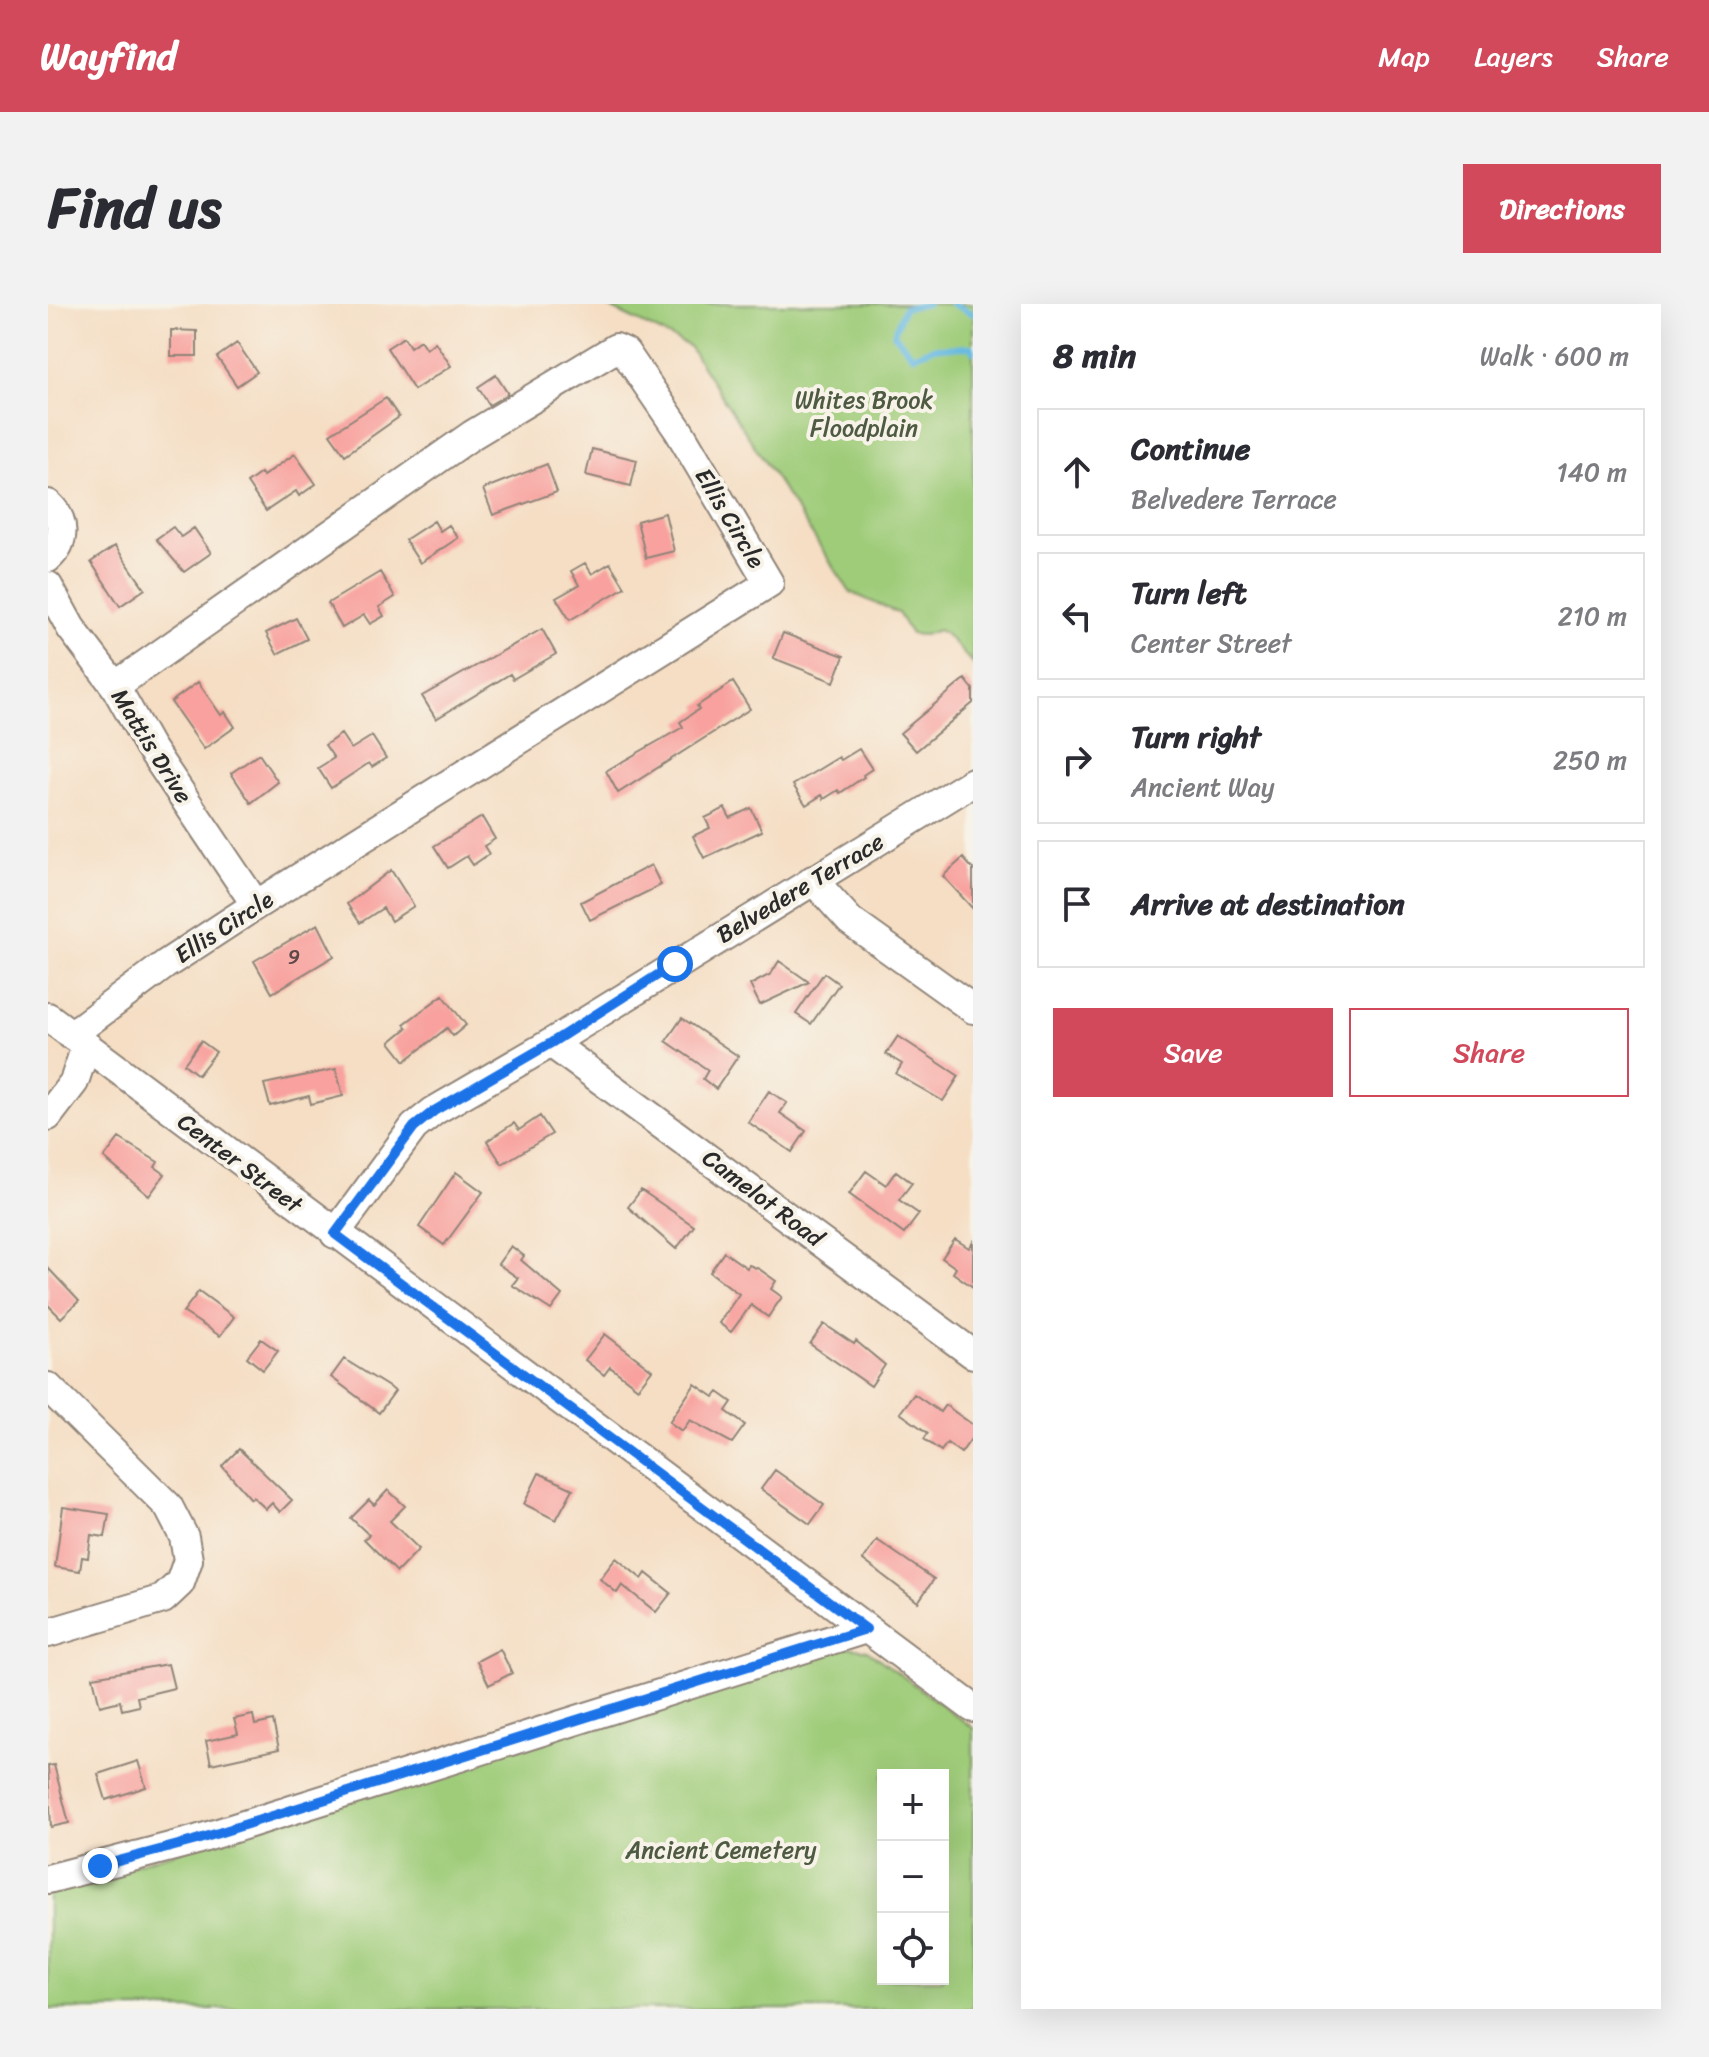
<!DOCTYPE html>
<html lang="en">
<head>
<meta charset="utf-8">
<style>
	:root { --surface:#fff; --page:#f2f2f3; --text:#2b2b33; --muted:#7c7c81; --line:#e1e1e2; --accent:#d1495b }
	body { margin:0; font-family:Sriracha,sans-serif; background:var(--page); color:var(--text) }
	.controls { position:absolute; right:24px; bottom:24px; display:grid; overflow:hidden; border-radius:0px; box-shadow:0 8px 32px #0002 }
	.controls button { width:72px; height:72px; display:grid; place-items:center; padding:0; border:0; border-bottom:2px solid var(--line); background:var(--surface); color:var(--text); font:40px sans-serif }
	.stop { position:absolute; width:24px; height:24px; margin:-18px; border:6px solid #1a73e8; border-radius:50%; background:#fff }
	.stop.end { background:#1a73e8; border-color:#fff; box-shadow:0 2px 8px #0008 }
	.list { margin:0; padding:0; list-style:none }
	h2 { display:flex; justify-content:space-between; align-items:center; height:104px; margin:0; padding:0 32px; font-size:34px }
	h2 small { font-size:26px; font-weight:400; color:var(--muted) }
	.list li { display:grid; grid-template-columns:52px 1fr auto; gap:24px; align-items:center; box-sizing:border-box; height:128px; margin:0 16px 16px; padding:0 16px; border:2px solid var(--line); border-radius:0px }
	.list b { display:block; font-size:30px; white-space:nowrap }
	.list p { margin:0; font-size:26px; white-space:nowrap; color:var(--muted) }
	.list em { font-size:26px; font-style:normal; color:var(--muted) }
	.actions { display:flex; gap:16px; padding:24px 32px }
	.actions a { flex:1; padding:18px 0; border:2px solid var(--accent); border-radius:0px; text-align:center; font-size:28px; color:var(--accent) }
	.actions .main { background:var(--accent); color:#fff }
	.icon { flex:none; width:44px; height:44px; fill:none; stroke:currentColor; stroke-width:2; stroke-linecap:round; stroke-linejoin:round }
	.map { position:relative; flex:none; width:925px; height:1705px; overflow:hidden; border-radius:0px }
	header { display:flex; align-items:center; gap:48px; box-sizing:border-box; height:112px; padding:0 40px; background:var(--accent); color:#fff }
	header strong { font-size:38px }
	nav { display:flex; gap:44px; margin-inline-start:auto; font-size:28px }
	.intro { display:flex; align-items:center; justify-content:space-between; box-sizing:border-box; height:192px; padding:0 48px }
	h1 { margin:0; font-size:56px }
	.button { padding:20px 36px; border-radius:0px; background:var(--accent); color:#fff; font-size:28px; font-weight:700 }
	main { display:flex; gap:48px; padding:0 48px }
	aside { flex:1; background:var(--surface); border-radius:0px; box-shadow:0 8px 32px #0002 }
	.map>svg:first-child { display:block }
	.green { fill:#9fcc79; stroke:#657c52; stroke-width:2; fill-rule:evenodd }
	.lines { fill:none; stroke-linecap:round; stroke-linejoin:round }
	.stream { stroke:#67bae3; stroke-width:6 }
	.building { fill:#f8a19e }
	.minor-casing { stroke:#908478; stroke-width:32 }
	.minor { stroke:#fff; stroke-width:28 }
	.route { stroke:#1a73e8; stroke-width:10 }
	.labels { text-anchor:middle; stroke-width:8; stroke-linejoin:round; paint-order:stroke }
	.number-label { font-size:20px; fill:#5e4848 }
	.park-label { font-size:24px; fill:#4e5b42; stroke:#f7f3e8 }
	.street-label { font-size:24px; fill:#2b2b2b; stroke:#f7f3e8 }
</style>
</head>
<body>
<header>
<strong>Wayfind</strong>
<nav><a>Map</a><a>Layers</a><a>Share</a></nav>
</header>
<div class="intro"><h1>Find us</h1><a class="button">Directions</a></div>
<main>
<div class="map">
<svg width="925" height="1705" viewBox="0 0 925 1705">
	<rect width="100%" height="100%" fill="#f7f3e8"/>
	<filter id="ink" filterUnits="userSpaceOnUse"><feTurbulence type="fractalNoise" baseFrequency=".0125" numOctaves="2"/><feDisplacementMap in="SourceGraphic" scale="16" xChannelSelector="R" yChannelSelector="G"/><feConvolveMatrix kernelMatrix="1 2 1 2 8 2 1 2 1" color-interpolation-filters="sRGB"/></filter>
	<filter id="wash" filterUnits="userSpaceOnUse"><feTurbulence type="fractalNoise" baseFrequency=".006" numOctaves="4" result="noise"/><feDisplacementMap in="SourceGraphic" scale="32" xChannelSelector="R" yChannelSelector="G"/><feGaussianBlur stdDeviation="1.8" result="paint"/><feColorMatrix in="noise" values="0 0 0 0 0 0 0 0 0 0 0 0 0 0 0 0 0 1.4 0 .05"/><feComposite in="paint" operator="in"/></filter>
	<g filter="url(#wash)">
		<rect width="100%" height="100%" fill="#f5dec4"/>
		<path class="green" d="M 554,0 L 925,0 L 925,360 L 897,329 L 890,326 L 876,331 L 863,330 L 850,309 L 802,288 L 641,42 Z
			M 796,1342 L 819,1346 L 925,1424 L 925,1705 L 0,1705 L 0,1587 ZM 835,1471 L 895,1471 L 895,1675 L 835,1675 Z"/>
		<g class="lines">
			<path class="stream" d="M 880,0 L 856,4 L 846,30 L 865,52 L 885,44 L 924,43 L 925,47
				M 904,0 L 925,10"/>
		</g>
		<g id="blocks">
			<path class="building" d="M 123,26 L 149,27 L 149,52 L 123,52 Z
				M 356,33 L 362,43 L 372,36 L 378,45 L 387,38 L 403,62 L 366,86 L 339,44 Z
				M 189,39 L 209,68 L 189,82 L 169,53 Z
				M 448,71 L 460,90 L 441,101 L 430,83 Z
				M 338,94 L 351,113 L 297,151 L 282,130 Z
				M 544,145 L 589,156 L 583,182 L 538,171 Z
				M 247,150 L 268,180 L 251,192 L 248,187 L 218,207 L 199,179 L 213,169 L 215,172 Z
				M 499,160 L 509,188 L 445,211 L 435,185 Z
				M 617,209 L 626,247 L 598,254 L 589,217 Z
				M 386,217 L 392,227 L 401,221 L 410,234 L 372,259 L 357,236 Z
				M 125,223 L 133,233 L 146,224 L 163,249 L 136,268 L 108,235 Z
				M 67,242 L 97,285 L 72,302 L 43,258 Z
				M 537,259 L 544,270 L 562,259 L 577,283 L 522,316 L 508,294 L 531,281 L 523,267 Z
				M 332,268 L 347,293 L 331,303 L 336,312 L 322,320 L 316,311 L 294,324 L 280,299 Z
				M 248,314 L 259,335 L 229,350 L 218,329 Z
				M 494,325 L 508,350 L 465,375 L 462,370 L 388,415 L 374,392 Z
				M 735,329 L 796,352 L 786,378 L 725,354 Z
				M 917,375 L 925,385 L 925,399 L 868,447 L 852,429 Z
				M 150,378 L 173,411 L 177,408 L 187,423 L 156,445 L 123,398 Z
				M 685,378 L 702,405 L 570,489 L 558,467 L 635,423 L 632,418 L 651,405 L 649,402 Z
				M 293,430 L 303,445 L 324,432 L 338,454 L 324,463 L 321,459 L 283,484 L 270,464 L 286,454 L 277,441 Z
				M 811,445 L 824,465 L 815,471 L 816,473 L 792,489 L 790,486 L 776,495 L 774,491 L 758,501 L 745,481 L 791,453 L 793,456 Z
				M 211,450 L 230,478 L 203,499 L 183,469 Z
				M 677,504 L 682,514 L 703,504 L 714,527 L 656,554 L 645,532 L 662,524 L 657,514 Z
				M 434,513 L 447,535 L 436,542 L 441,550 L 425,561 L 419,552 L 400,564 L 386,542 Z
				M 915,554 L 925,565 L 925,605 L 895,572 Z
				M 603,561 L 613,581 L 542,616 L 533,598 Z
				M 343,566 L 366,602 L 343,617 L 335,604 L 312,619 L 299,600 Z
				M 270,620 L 286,652 L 224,689 L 206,657 Z
				M 731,657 L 761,678 L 712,701 L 702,681 L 723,670 Z
				M 776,669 L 791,680 L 763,720 L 748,710 Z
				M 395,691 L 418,721 L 405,732 L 399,724 L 357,757 L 342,738 L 359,724 L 356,720 Z
				M 634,714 L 690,752 L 668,785 L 655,775 L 660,766 L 618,737 Z
				M 850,732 L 911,772 L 895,797 L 848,770 L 854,760 L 838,750 Z
				M 153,737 L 168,748 L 150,771 L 136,760 Z
				M 288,765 L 295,792 L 263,800 L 261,792 L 222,802 L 216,780 Z
				M 721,787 L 739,799 L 732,809 L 758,827 L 744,848 L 700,818 Z
				M 492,812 L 504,830 L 454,860 L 439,837 L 466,819 L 471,826 Z
				M 71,834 L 110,858 L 107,863 L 117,870 L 101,892 L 56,854 Z
				M 818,867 L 838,881 L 848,867 L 864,879 L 851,896 L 871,910 L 856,930 L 801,890 Z
				M 408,868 L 435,888 L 396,941 L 371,923 Z
				M 593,886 L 646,922 L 628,945 L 580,903 Z
				M 907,935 L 921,944 L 925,938 L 925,983 L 905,969 L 908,964 L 894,954 Z
				M 463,942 L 476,952 L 473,956 L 514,991 L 503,1006 L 464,981 L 470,974 L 450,960 Z
				M 676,948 L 699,964 L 701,961 L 711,965 L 728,977 L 723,985 L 734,993 L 720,1013 L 703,1001 L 683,1028 L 671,1019 L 691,990 L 662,968 Z
				M 0,964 L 31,997 L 13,1014 L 0,1001 Z
				M 151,987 L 186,1013 L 172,1032 L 135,1008 Z
				M 776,1020 L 806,1040 L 808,1037 L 837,1061 L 823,1082 L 762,1040 Z
				M 557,1030 L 604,1066 L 590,1084 L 562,1063 L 556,1071 L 537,1056 Z
				M 213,1035 L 230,1047 L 215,1066 L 199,1053 Z
				M 296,1055 L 347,1087 L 331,1109 L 283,1073 Z
				M 647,1080 L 666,1093 L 670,1088 L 684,1098 L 678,1107 L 697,1121 L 684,1139 L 642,1116 L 634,1127 L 621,1118 Z
				M 866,1090 L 892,1108 L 897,1101 L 925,1121 L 925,1132 L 913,1149 L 899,1139 L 893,1147 L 876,1135 L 880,1129 L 852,1109 Z
				M 191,1145 L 244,1196 L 232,1208 L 224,1199 L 218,1205 L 205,1193 L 203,1195 L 174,1162 Z
				M 727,1166 L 776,1201 L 762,1220 L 713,1185 Z
				M 491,1169 L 525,1185 L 508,1216 L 476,1200 Z
				M 340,1186 L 357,1202 L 342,1217 L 371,1245 L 349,1268 L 316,1235 L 321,1231 L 303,1214 L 321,1196 L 326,1201 Z
				M 15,1203 L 61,1210 L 57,1233 L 43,1231 L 40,1254 L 34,1253 L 32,1267 L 7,1263 Z
				M 829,1236 L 886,1275 L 870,1298 L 815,1256 Z
				M 568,1254 L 594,1275 L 598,1269 L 623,1289 L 608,1308 L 574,1281 L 569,1289 L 552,1275 Z
				M 452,1345 L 464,1369 L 441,1381 L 429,1357 Z
				M 120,1360 L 126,1384 L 89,1393 L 91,1402 L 74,1406 L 72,1397 L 52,1402 L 45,1373 Z
				M 205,1411 L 207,1421 L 225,1417 L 231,1445 L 163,1460 L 158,1437 L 190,1430 L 186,1415 Z
				M 90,1457 L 98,1483 L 58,1496 L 50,1470 Z
				M 6,1461 L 21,1519 L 3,1523 L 0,1462 Z"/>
		</g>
	</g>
	<g filter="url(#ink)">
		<use href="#blocks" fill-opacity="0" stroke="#908478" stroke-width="2"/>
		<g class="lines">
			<g class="minor-casing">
				<path id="minor" d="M 0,200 C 18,216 18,238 0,254
					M 0,282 L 23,324 L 67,382 L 101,442 L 208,601
					M 765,576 L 802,617 L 925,705
					M 0,713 L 925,1404
					M 23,731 L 118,660 L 208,601 L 721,279 L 631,127 L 577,48 L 568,44 L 424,131 L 67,382
					M 503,739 L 925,1050
					M 0,812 L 26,778 L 38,742
					M 287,930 L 366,823 L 386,807 L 503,739 L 925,478
					M 0,1083 L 120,1202 L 136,1233 L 140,1256 L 132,1279 L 115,1295 L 0,1329
					M 0,1575 L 145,1537 L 818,1325"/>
			</g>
			<use href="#minor" class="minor"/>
		</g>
	</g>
	<g class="lines" filter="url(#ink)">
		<path class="route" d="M 52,1562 L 145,1537 L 818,1325 L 287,930 L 366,823 L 386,807 L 503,739 L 627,660"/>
	</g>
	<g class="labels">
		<g class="number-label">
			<text x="246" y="660">9</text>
		</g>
		<g class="park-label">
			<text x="816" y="104">Whites Brook<tspan x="816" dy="28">Floodplain</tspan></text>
			<text x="673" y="1554">Ancient Cemetery</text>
		</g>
		<g class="street-label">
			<text transform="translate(682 214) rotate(59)" y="8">Ellis Circle</text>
			<text transform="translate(104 442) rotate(58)" y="8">Mattis Drive</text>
			<text transform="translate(752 584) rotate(-31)" y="8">Belvedere Terrace</text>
			<text transform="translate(176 623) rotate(-33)" y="8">Ellis Circle</text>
			<text transform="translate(192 859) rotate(37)" y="8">Center Street</text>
			<text transform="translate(715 894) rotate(37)" y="8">Camelot Road</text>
		</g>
	</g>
</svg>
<div class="controls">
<button>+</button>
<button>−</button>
<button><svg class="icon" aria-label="locate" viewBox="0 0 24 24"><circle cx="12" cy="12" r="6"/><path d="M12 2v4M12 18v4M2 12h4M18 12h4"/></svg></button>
</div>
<div class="stop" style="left:627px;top:660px"></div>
<div class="stop end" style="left:52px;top:1562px"></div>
</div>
<aside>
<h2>8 min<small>Walk · 600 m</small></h2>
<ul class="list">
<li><svg class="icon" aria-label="ahead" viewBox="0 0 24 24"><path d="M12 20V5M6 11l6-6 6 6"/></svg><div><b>Continue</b><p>Belvedere Terrace</p></div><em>140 m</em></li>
<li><svg class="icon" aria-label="left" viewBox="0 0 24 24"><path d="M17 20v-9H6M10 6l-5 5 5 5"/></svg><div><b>Turn left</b><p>Center Street</p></div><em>210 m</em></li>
<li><svg class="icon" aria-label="right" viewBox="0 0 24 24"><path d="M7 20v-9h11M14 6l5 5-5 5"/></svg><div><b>Turn right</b><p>Ancient Way</p></div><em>250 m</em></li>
<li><svg class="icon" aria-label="arrive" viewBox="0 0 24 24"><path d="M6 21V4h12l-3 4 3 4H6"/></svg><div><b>Arrive at destination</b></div></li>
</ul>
<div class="actions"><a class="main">Save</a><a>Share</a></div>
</aside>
</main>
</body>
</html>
